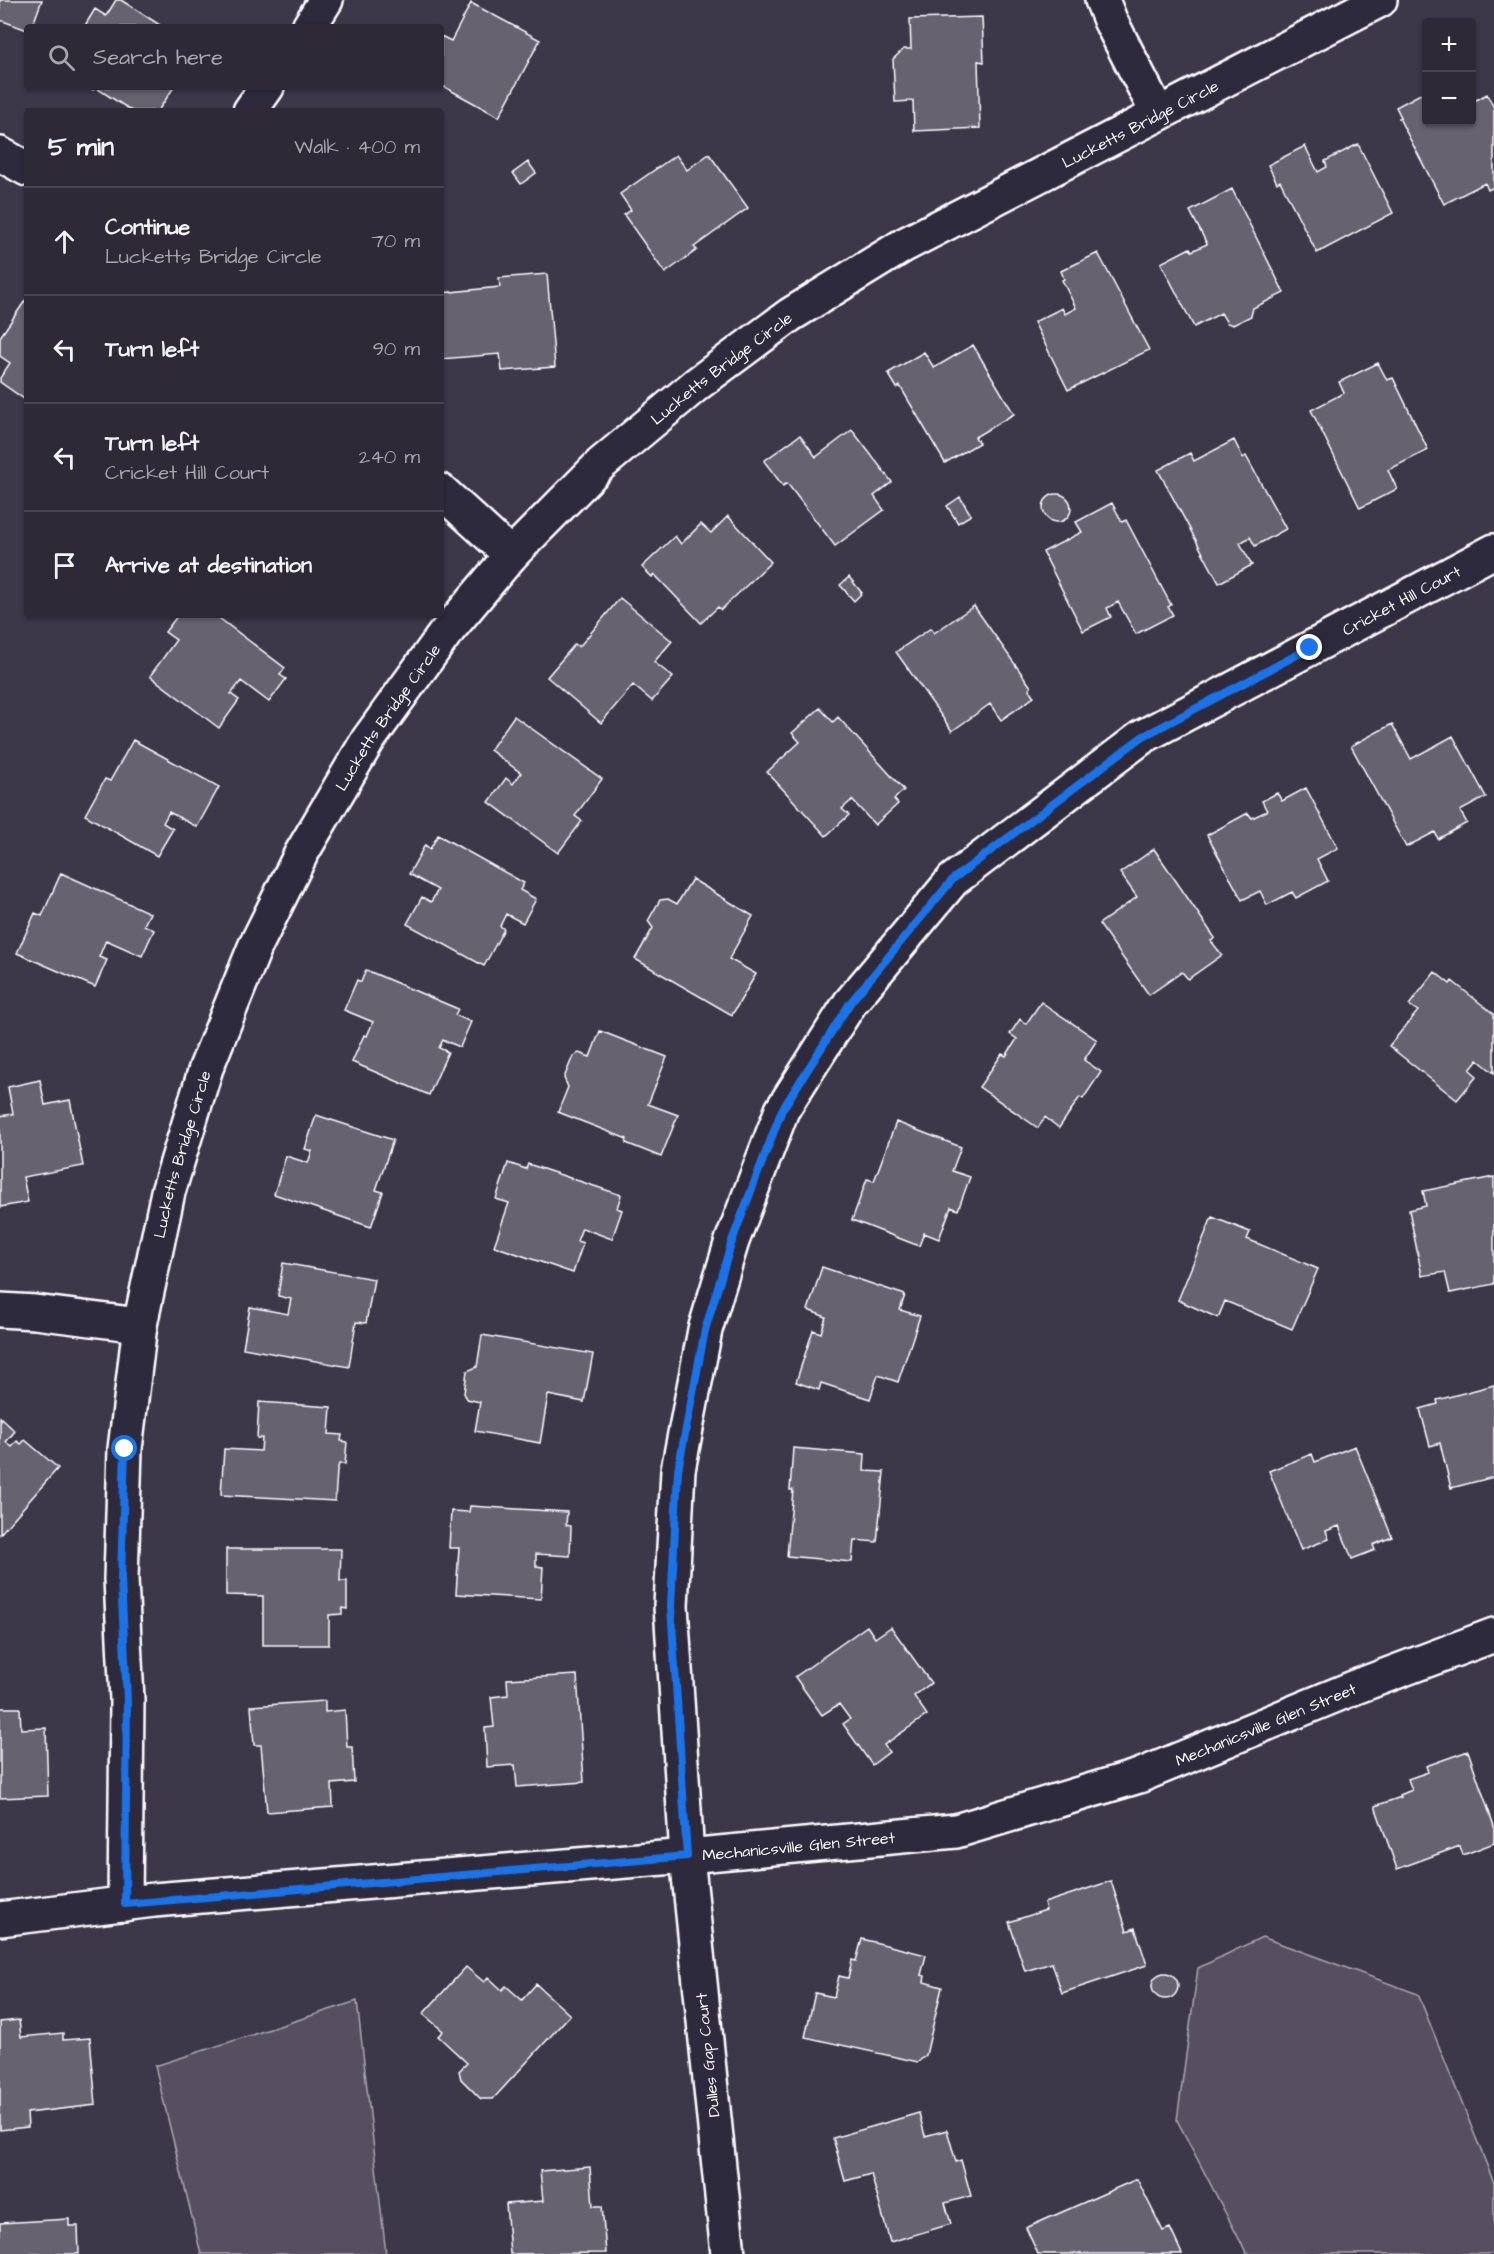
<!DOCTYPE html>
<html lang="en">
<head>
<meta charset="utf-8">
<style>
	:root { --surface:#2d2937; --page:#35313f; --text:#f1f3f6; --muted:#a7a6ad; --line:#484552 }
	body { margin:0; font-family:"Architects Daughter",sans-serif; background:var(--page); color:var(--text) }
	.controls { position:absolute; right:18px; top:18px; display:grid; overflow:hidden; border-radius:6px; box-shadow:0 2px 4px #0004 }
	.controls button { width:54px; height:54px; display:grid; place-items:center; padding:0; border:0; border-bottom:2px solid var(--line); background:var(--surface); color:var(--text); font:30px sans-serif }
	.stop { position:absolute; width:18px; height:18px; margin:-14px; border:4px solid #1a73e8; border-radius:50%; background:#fff }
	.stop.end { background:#1a73e8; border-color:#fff; box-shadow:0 2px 6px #0008 }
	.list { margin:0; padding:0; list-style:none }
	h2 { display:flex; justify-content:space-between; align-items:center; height:78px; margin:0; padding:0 24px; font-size:26px }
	h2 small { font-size:20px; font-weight:400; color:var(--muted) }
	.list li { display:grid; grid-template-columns:39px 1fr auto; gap:18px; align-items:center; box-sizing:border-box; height:108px; padding:0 24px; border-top:2px solid var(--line) }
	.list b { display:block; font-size:22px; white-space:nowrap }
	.list p { margin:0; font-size:20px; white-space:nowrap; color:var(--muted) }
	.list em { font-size:20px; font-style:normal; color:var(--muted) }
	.icon { flex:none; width:33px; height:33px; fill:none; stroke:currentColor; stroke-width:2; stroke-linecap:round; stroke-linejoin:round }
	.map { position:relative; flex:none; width:1494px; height:2254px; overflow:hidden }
	.search { position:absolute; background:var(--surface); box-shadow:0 2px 4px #0004; left:24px; top:24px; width:420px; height:66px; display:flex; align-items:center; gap:15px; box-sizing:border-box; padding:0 21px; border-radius:6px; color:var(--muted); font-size:22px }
	.panel { position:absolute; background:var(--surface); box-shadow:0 2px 4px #0004; left:24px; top:108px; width:420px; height:510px; border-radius:6px }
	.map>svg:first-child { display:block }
	.green { fill:#555060; stroke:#aaa8b0; stroke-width:1.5 }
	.building { fill:#666270; stroke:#fff; stroke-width:1.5 }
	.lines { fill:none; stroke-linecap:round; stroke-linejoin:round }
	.street-casing { stroke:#fff; stroke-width:38 }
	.street { stroke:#2f2a3d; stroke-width:33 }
	.route { stroke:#1a73e8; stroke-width:8 }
	.labels { text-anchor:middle; stroke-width:5; stroke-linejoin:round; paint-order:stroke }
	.street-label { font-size:16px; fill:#fff; stroke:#2f2a3d }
</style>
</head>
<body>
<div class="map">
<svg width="1494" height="2254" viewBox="0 0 1494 2254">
	<rect width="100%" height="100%" fill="#3c3749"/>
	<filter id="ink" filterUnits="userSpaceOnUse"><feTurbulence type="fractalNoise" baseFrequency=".0167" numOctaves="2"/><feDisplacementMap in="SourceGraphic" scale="12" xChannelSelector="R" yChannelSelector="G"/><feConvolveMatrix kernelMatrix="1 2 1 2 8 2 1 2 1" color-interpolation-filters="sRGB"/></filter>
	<g filter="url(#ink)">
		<path class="green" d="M 1262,1937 L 1418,1994 L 1494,2183 L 1494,2254 L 1247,2254 L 1177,2120 L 1198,1968 Z
			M 357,2001 L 386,2254 L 201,2254 L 155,2066 Z"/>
		<path class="building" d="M 0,0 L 42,0 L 32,27 L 27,27 L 27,30 L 0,20 Z
			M 116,0 L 121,0 L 163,27 L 84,27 L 95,9 L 106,16 Z
			M 471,3 L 540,40 L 499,117 L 441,85 L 441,36 L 451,41 Z
			M 982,17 L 984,62 L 978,61 L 980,128 L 914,131 L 913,101 L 895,102 L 893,59 L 904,49 L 911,49 L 910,19 Z
			M 89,87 L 174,87 L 158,111 L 132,111 L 95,87 L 93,90 Z
			M 1426,91 L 1426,122 L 1472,122 L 1472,102 L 1487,94 L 1494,108 L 1494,187 L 1488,190 L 1485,183 L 1444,204 L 1399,118 L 1401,117 L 1396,107 Z
			M 1358,144 L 1393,213 L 1317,253 L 1280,181 L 1277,183 L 1268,165 L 1305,146 L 1318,172 L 1327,167 L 1325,161 Z
			M 709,154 L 748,208 L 694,247 L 697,250 L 665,273 L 624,215 L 631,210 L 620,194 L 676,155 L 687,170 Z
			M 528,162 L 536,173 L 521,184 L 513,173 Z
			M 1232,189 L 1284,293 L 1253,308 L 1251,316 L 1233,325 L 1227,323 L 1221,313 L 1194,327 L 1161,263 L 1190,248 L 1192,251 L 1207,244 L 1190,211 Z
			M 1098,253 L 1149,350 L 1068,390 L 1034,322 L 1062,308 L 1065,314 L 1076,308 L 1062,280 L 1064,279 L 1061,271 Z
			M 547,274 L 555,367 L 502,371 L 500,354 L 441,359 L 441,293 L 500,287 L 499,278 Z
			M 27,298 L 27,401 L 0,382 L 0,378 L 10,363 L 0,356 L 0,337 Z
			M 973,345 L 1014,414 L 975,437 L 979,443 L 945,463 L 900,386 L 897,388 L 888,373 L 924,352 L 934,368 Z
			M 1378,363 L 1387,380 L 1393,378 L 1428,450 L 1388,470 L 1397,489 L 1360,508 L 1311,410 L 1344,393 L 1339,382 Z
			M 852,430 L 892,482 L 874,496 L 884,510 L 835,546 L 787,483 L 783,486 L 764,461 L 800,435 L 816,457 Z
			M 1234,440 L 1243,458 L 1246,456 L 1286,529 L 1255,546 L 1250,537 L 1240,543 L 1252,565 L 1219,583 L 1158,470 L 1190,453 L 1194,461 Z
			M1043 508a14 14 0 1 1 28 0a14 14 0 1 1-28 0Z
			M 960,497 L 971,515 L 958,523 L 947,506 Z
			M 1112,503 L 1122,522 L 1126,520 L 1171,605 L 1168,607 L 1173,615 L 1136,634 L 1118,602 L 1107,608 L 1111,617 L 1083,631 L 1043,552 L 1082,532 L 1076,522 Z
			M 728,516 L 771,562 L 721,610 L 718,607 L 701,623 L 654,574 L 652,577 L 642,567 L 675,536 L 681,544 L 701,524 L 711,533 Z
			M 849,577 L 862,593 L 854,601 L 840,585 Z
			M 620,598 L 672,641 L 654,662 L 673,677 L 652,701 L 633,685 L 601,723 L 547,677 L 575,644 L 579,647 Z
			M 974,606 L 1031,687 L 1029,689 L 1034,697 L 1001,720 L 990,704 L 952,731 L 896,652 L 931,628 L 934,633 Z
			M 178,615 L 215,615 L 285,668 L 280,675 L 286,679 L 269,702 L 241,681 L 231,694 L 239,700 L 219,728 L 150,676 L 176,640 L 165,632 Z
			M 820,708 L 833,722 L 838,717 L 904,790 L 894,799 L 898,804 L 875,825 L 852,800 L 842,809 L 849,815 L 826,836 L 767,772 L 800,742 L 792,733 Z
			M 514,716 L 602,779 L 575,816 L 582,821 L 558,853 L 489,802 L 506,778 L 513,784 L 521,773 L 490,750 Z
			M 1392,724 L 1411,759 L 1453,736 L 1486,797 L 1460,811 L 1467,823 L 1438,839 L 1435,832 L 1406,847 L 1351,746 Z
			M 133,740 L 219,787 L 197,827 L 169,812 L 163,823 L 173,829 L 157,856 L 85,815 L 105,779 L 110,781 Z
			M 1306,788 L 1338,848 L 1317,859 L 1328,881 L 1296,898 L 1292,892 L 1267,905 L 1260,891 L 1242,900 L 1207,835 L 1248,813 L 1252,818 L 1267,811 L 1262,801 L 1277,793 L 1282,801 Z
			M 438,835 L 524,883 L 520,890 L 536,899 L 523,923 L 506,914 L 500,926 L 504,929 L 484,966 L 407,924 L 422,897 L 431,902 L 438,890 L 409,874 L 425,845 L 430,849 Z
			M 1154,849 L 1215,938 L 1211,941 L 1222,955 L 1188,979 L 1182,972 L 1149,995 L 1099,924 L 1137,897 L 1120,873 Z
			M 61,873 L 150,913 L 144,925 L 154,930 L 142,956 L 106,940 L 99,957 L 107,960 L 95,987 L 17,953 L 35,913 L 42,916 Z
			M 692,879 L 753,916 L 729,959 L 756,974 L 732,1015 L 635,959 L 653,928 L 648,921 L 660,900 L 668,899 L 677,904 Z
			M 366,970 L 458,1009 L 455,1015 L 471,1022 L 460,1047 L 443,1040 L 439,1048 L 448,1052 L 429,1095 L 352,1062 L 364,1035 L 367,1036 L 373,1022 L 344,1010 L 357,980 L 361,982 Z
			M 1435,972 L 1450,984 L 1452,981 L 1494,1014 L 1494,1073 L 1478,1060 L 1470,1070 L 1477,1076 L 1457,1100 L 1389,1046 L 1418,1011 L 1409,1005 Z
			M 1041,1002 L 1097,1040 L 1084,1060 L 1101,1072 L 1083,1099 L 1080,1097 L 1059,1128 L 1045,1117 L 1038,1128 L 979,1087 L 1002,1054 L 1006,1056 L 1017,1039 L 1010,1034 L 1020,1019 L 1026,1024 Z
			M 600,1031 L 667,1057 L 648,1104 L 678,1115 L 661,1157 L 626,1143 L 627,1139 L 558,1112 L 568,1087 L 564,1078 L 573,1056 L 579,1053 L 590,1057 Z
			M 40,1080 L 45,1105 L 70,1100 L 83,1166 L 23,1177 L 28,1202 L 0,1207 L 0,1116 L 13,1114 L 8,1087 Z
			M 316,1115 L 393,1140 L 376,1190 L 383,1192 L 371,1227 L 274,1194 L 286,1156 L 308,1163 L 312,1151 L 305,1149 Z
			M 896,1122 L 961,1147 L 952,1171 L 970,1177 L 958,1210 L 951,1207 L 939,1239 L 924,1233 L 919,1246 L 852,1220 L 867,1179 L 874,1181 Z
			M 508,1163 L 526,1169 L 528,1164 L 621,1195 L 617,1208 L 622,1210 L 612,1239 L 582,1228 L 577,1241 L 583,1243 L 573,1273 L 494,1246 L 509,1203 L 496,1199 Z
			M 1494,1177 L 1494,1284 L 1450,1293 L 1445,1272 L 1422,1276 L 1409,1210 L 1426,1206 L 1423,1191 Z
			M 1212,1217 L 1250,1232 L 1247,1239 L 1318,1269 L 1292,1329 L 1225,1301 L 1218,1318 L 1178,1300 Z
			M 283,1263 L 374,1279 L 366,1323 L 356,1322 L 349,1367 L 243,1348 L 250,1307 L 288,1314 L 291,1299 L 278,1296 Z
			M 822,1267 L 905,1295 L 900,1310 L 920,1316 L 898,1382 L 878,1375 L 870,1399 L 821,1383 L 819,1390 L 796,1382 L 813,1330 L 821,1333 L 826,1317 L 808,1310 Z
			M 482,1335 L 593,1354 L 584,1402 L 548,1395 L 540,1443 L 475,1431 L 480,1402 L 467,1399 L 464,1393 L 467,1371 L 477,1367 Z
			M 1494,1385 L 1494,1477 L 1451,1488 L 1440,1443 L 1430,1446 L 1420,1409 L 1438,1404 L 1437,1400 Z
			M 259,1402 L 331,1407 L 329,1434 L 342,1435 L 341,1441 L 347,1442 L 345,1464 L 339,1464 L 337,1471 L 335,1501 L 221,1495 L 224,1449 L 261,1451 L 262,1438 L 257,1438 Z
			M 0,1417 L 15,1431 L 6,1442 L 12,1447 L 17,1441 L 21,1444 L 25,1440 L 58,1468 L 0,1534 Z
			M 1355,1446 L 1392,1537 L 1373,1545 L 1375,1550 L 1352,1559 L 1339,1526 L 1326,1531 L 1329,1539 L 1301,1550 L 1269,1471 L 1312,1454 L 1315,1462 Z
			M 793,1448 L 865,1454 L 864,1471 L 884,1472 L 877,1542 L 854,1540 L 852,1562 L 787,1556 L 793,1490 L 790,1490 Z
			M 470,1506 L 567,1512 L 566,1525 L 571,1526 L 570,1556 L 536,1554 L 536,1566 L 543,1567 L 541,1599 L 456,1594 L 459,1548 L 449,1548 L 451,1511 L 469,1512 Z
			M 226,1549 L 341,1549 L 340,1581 L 347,1581 L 347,1609 L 342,1608 L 342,1614 L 329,1615 L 329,1645 L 263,1645 L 263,1596 L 226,1595 Z
			M 867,1626 L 875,1638 L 891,1627 L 931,1683 L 914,1696 L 927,1715 L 884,1745 L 889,1752 L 872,1765 L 843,1724 L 850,1719 L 839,1704 L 822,1715 L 795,1677 Z
			M 577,1675 L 584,1782 L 517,1787 L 515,1765 L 487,1767 L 485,1728 L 494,1727 L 491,1697 L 508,1695 L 507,1679 Z
			M 325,1701 L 325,1712 L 345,1710 L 347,1747 L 352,1747 L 354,1782 L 332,1784 L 333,1807 L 267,1812 L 261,1745 L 254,1745 L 251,1706 Z
			M 0,1708 L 20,1708 L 21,1729 L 46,1728 L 48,1796 L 0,1798 Z
			M 1468,1751 L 1494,1826 L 1494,1843 L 1463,1855 L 1460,1846 L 1397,1869 L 1375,1806 L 1401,1797 L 1400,1795 L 1412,1790 L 1408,1779 L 1428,1772 L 1426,1766 Z
			M 1111,1881 L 1127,1931 L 1135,1928 L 1147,1965 L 1062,1993 L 1052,1963 L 1025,1971 L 1009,1922 L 1046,1910 L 1044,1903 Z
			M 862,1939 L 926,1955 L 921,1975 L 925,1976 L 924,1982 L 942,1987 L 926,2055 L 918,2062 L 805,2037 L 815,1993 L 834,1997 L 839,1976 L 848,1978 L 852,1960 L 856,1961 Z
			M 466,1967 L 484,1982 L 488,1977 L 502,1990 L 506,1986 L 522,2000 L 536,1984 L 570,2015 L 493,2099 L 481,2099 L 461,2079 L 459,2071 L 467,2063 L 438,2036 L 443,2031 L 423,2014 Z
			M1152 1986a13 13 0 1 1 26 0a13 13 0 1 1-26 0Z
			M 19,2020 L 21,2037 L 63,2033 L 63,2040 L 90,2038 L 96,2105 L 27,2113 L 28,2127 L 0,2130 L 0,2022 Z
			M 919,2113 L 925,2136 L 947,2130 L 956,2162 L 961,2160 L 971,2196 L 945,2203 L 951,2224 L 890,2242 L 871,2174 L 845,2181 L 833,2138 Z
			M 590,2167 L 593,2206 L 602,2206 L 606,2253 L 510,2254 L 506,2204 L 543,2201 L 540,2171 Z
			M 1137,2179 L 1163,2231 L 1170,2228 L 1182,2254 L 1038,2254 L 1026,2228 Z
			M 69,2219 L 69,2226 L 78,2226 L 79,2254 L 0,2254 L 0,2223 Z"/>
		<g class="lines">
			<g class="street-casing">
				<g id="street">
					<path d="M 1102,0 L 1110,20 L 1158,114"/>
					<path d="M 309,27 L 326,0"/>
					<path d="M 250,111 L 267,87"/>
					<path d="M 0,154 L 27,169"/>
					<path d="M 441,491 L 511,555"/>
					<path d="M 0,1310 L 35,1312 L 140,1325"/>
					<path id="s1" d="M 125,1904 L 127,1700 L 121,1579 L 125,1449 L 140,1325 L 168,1192 L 206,1068 L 255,947 L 301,854 L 368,740 L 444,635 L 511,555 L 601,464 L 697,384 L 790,315 L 904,245 L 1380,0"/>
					<path id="s2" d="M 0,1919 L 154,1900 L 687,1856 L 956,1831 L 1139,1776 L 1358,1686 L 1494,1635"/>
					<path id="s3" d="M 728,2254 L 687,1856 L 671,1606 L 678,1470 L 705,1330 L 732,1241 L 782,1110 L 850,1003 L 953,880 L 1142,737 L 1494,551"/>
				</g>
			</g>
			<use href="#street" class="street"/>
		</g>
	</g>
	<g class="lines" filter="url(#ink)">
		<path class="route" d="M 125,1449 L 121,1579 L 127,1700 L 125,1904 L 687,1856 L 671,1606 L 678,1470 L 705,1330 L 732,1241 L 782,1110 L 850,1003 L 953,879 L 1142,737 L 1310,648"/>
	</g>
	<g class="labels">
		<g class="street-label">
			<text dy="6" stroke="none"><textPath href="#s1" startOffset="2214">Lucketts Bridge Circle</textPath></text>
			<text dy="6" stroke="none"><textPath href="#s1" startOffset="1728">Lucketts Bridge Circle</textPath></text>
			<text dy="6" stroke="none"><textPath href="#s3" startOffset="1980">Cricket Hill Court</textPath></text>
			<text dy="6" stroke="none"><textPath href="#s1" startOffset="1242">Lucketts Bridge Circle</textPath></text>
			<text dy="6" stroke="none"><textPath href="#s1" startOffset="756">Lucketts Bridge Circle</textPath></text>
			<text dy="6" stroke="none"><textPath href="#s2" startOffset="1288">Mechanicsville Glen Street</textPath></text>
			<text dy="6" stroke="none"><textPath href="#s2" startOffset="802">Mechanicsville Glen Street</textPath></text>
			<text transform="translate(707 2055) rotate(-96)" y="6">Dulles Gap Court</text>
		</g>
	</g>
</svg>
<div class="controls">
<button>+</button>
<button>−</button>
</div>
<div class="stop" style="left:125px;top:1449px"></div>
<div class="stop end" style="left:1310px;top:648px"></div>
<div class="search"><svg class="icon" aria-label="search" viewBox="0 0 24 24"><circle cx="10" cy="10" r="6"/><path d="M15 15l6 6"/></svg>Search here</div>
<section class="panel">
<h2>5 min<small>Walk · 400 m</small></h2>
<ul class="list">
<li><svg class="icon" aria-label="ahead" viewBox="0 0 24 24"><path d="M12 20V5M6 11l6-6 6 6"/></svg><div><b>Continue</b><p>Lucketts Bridge Circle</p></div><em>70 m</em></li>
<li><svg class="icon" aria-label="left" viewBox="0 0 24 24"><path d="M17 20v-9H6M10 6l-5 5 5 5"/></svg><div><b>Turn left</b></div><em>90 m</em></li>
<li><svg class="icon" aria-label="left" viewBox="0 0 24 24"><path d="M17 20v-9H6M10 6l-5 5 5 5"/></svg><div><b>Turn left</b><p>Cricket Hill Court</p></div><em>240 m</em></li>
<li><svg class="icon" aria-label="arrive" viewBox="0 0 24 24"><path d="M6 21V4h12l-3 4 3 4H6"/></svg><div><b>Arrive at destination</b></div></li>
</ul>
</section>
</div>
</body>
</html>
